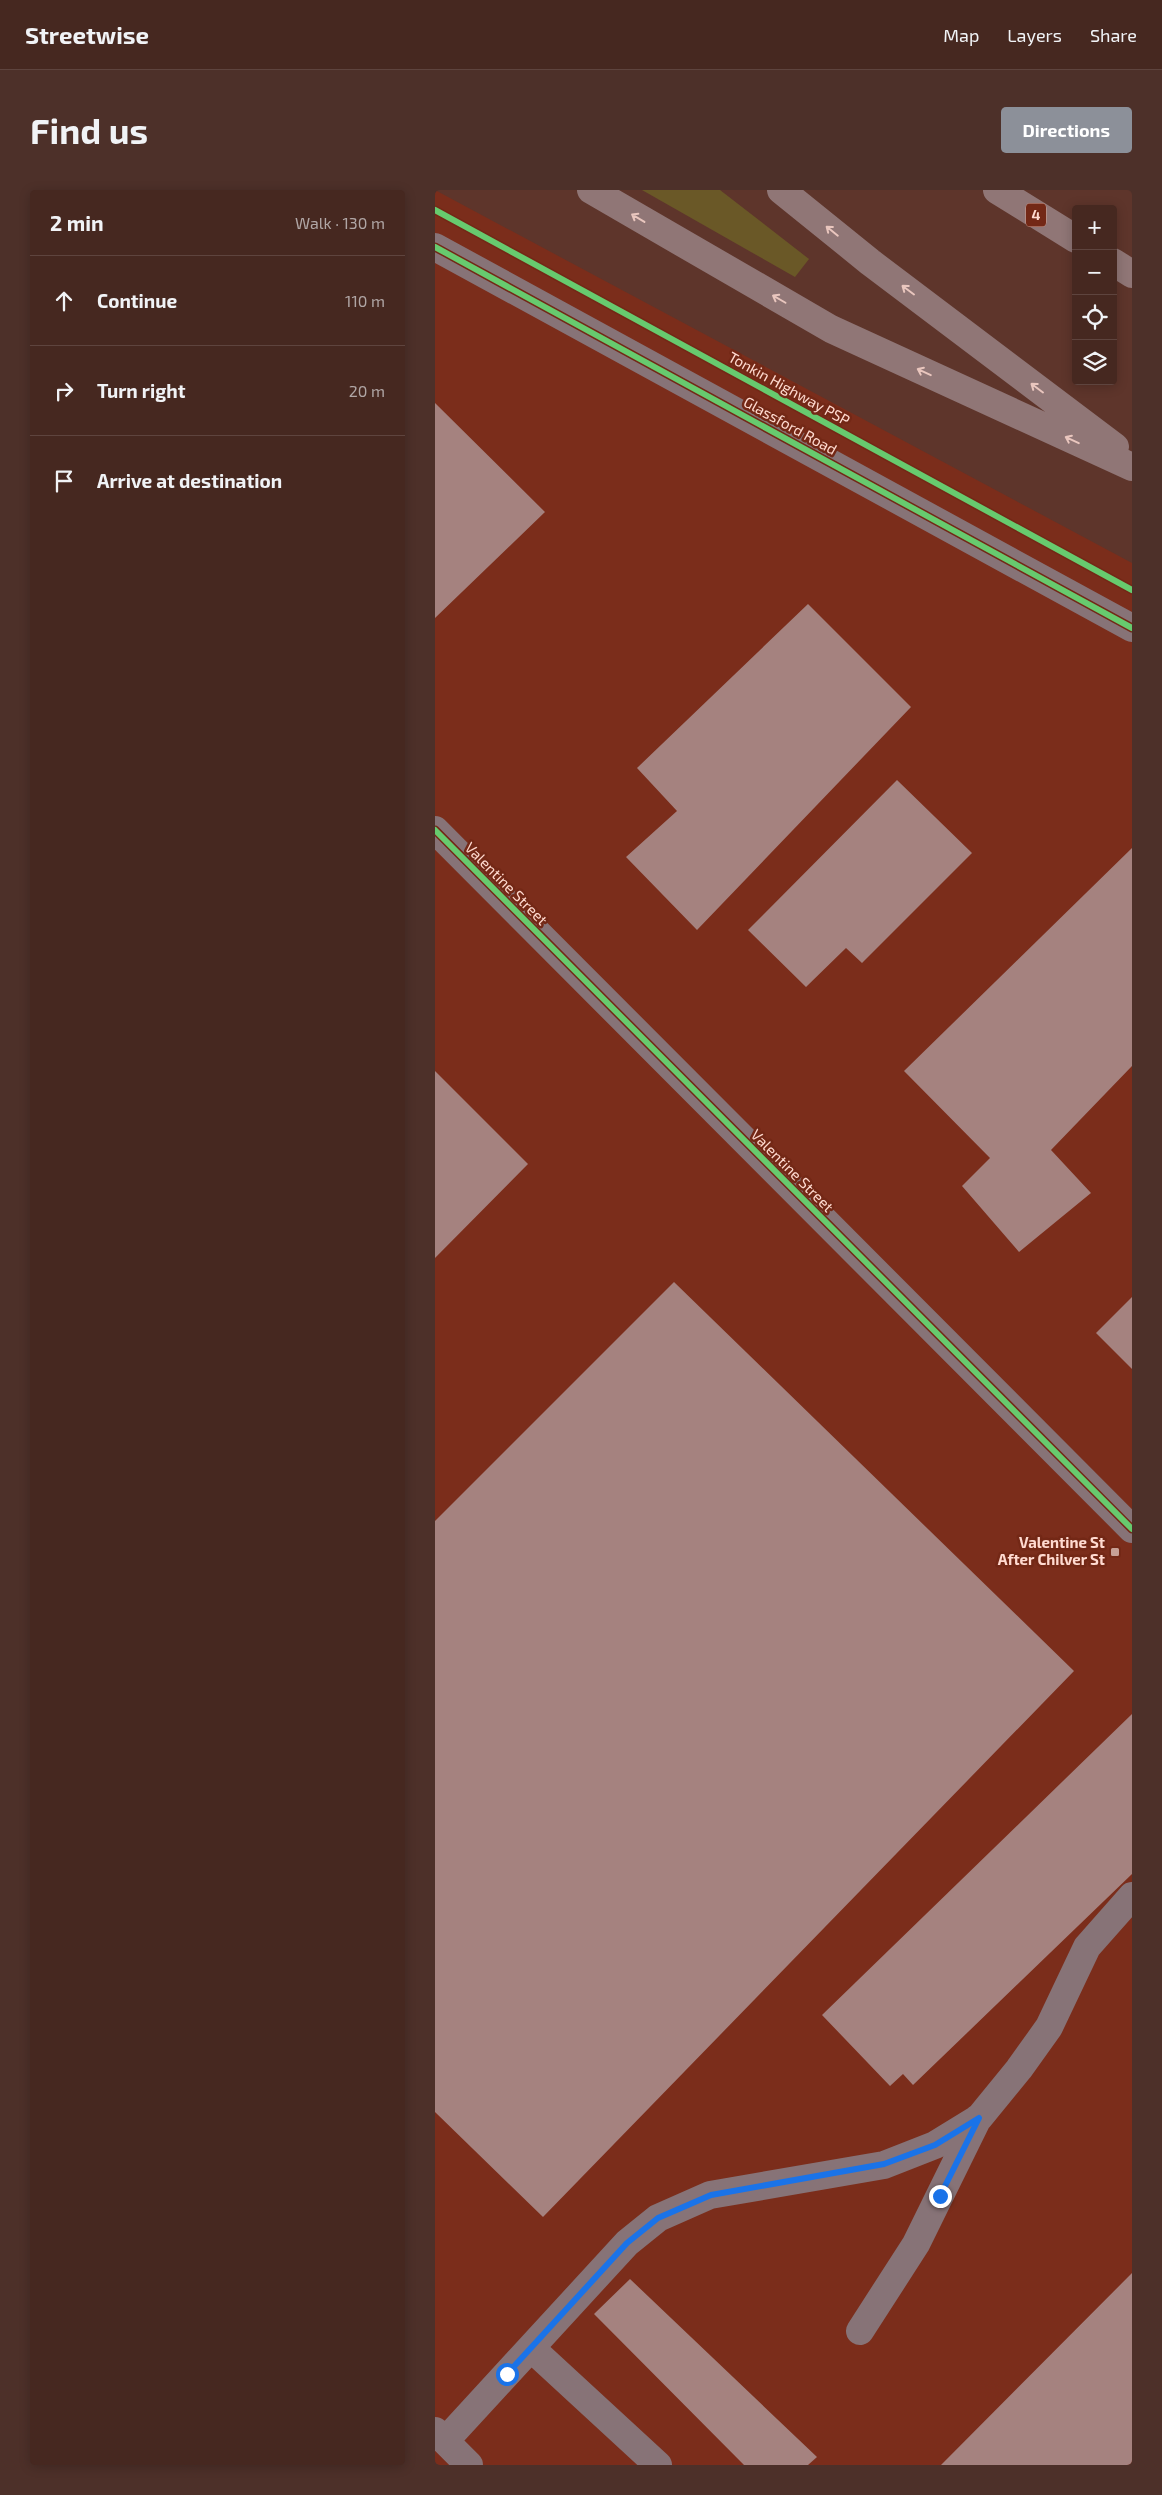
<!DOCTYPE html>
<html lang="en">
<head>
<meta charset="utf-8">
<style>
	:root { --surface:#462820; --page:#4d3029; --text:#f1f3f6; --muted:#b0a6a5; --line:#5e443e; --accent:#8c9099 }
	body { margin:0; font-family:"Exo 2",sans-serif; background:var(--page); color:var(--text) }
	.controls { position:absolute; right:15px; top:15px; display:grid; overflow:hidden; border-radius:5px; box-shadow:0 2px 12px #0003 }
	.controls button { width:45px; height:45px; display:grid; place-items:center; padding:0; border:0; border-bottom:1px solid var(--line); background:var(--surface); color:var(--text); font:25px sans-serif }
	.stop { position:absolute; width:15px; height:15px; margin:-11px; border:4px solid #1a73e8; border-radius:50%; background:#fff }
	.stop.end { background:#1a73e8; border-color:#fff; box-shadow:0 1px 5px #0008 }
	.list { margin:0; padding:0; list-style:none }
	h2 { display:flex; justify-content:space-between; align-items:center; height:65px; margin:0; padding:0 20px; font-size:21px }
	h2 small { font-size:16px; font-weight:400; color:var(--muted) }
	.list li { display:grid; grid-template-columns:32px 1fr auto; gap:15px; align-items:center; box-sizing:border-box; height:90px; padding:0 20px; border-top:1px solid var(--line) }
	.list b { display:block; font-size:19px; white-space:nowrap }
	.list em { font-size:16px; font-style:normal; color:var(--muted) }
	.icon { flex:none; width:28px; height:28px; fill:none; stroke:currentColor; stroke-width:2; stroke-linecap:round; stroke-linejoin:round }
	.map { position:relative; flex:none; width:697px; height:2275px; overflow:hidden; border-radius:5px }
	header { display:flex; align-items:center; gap:30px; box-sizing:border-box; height:70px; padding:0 25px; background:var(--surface); border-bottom:1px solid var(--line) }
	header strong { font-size:24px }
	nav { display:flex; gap:28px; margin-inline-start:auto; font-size:18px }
	.intro { display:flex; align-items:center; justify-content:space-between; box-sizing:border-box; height:120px; padding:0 30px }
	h1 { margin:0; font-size:35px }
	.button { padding:12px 22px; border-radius:5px; background:var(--accent); color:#fff; font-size:18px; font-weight:700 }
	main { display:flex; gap:30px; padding:0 30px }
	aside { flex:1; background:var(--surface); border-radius:5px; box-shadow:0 2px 12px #0003 }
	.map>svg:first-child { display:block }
	.built { fill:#7b2d1b }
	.green { fill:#6a5827 }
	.building { fill:#a5827f }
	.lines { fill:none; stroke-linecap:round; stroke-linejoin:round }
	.minor { stroke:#877377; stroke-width:28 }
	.highway { stroke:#907676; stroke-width:28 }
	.cycleway-casing { stroke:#732816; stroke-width:9 }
	.cycleway { stroke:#67ca6e; stroke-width:6 }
	.oneway { stroke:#e9c6be }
	.route { stroke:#1a73e8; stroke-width:6 }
	.poi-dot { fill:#c7a096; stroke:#732816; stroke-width:2 }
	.labels { text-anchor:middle; stroke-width:5; stroke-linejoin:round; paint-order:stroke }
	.shield { fill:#732816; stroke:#d5a598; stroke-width:1 }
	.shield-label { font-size:14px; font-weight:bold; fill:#ffdad0 }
	.street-label { font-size:15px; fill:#ffdad0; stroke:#732816 }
	.poi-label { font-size:15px; font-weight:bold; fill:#ffdad0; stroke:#732816; text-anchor:end }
</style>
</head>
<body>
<header>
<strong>Streetwise</strong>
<nav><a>Map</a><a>Layers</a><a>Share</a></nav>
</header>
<div class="intro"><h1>Find us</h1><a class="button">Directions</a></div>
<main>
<aside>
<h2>2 min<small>Walk · 130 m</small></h2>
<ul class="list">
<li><svg class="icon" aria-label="ahead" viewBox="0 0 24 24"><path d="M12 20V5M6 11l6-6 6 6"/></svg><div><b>Continue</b></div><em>110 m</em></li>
<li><svg class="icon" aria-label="right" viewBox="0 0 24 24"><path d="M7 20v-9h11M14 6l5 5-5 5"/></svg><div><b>Turn right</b></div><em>20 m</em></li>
<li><svg class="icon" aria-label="arrive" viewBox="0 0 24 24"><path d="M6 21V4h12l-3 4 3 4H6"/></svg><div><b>Arrive at destination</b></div></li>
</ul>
</aside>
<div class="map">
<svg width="697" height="2275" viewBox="0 0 697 2275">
	<rect width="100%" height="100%" fill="#5e352b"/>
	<path class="built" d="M 0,0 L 697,373 L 697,2275 L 0,2275 Z"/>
	<path class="green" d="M 207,0 L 285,0 L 374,69 L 360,87 Z"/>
	<path class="building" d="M 0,213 L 110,322 L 0,428 Z
		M 373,414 L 476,517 L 262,740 L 191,667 L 242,621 L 202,578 Z
		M 462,590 L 537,663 L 427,773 L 411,758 L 371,797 L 313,740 Z
		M 697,658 L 697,876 L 616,960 L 656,1003 L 584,1062 L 527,996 L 555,968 L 469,881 Z
		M 0,881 L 93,974 L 0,1068 Z
		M 239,1092 L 639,1481 L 108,2027 L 0,1922 L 0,1331 Z
		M 697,1107 L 697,1179 L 661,1143 Z
		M 697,1524 L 697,1684 L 478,1895 L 468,1884 L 455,1896 L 387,1825 Z
		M 697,2083 L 697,2275 L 506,2275 Z
		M 195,2089 L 382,2267 L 373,2275 L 309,2275 L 159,2124 Z"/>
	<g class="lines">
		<path class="minor" d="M 0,57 L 697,438
			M 0,640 L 697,1339
			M 425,2141 L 481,2054 L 543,1928
			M 96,2158 L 223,2275
			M 0,2241 L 34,2275
			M 10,2251 L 192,2053 L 223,2028 L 275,2005 L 449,1975 L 500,1955 L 544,1928 L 584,1879 L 614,1837 L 652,1757 L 697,1706"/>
		<path class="highway" d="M 156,0 L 396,139 L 697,277
			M 346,0 L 435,72 L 680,257
			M 562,0 L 641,49
			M 678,72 L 697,84"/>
		<g class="cycleway-casing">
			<path id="cycleway" d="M 0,20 L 697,400
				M 0,57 L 697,438
				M 0,640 L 697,1339"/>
		</g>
		<use href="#cycleway" class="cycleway"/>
	</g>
	<defs><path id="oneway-shaft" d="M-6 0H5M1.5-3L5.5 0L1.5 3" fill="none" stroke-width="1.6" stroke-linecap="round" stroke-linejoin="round" transform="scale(1.25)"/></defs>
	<g class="oneway">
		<use href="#oneway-shaft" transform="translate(203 28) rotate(-149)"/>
		<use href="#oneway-shaft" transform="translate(397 41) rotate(-141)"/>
		<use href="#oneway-shaft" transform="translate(473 100) rotate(-143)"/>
		<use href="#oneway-shaft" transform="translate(344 109) rotate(-150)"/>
		<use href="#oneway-shaft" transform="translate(489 182) rotate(-155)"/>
		<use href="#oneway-shaft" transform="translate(602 198) rotate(-143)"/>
		<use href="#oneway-shaft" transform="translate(637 250) rotate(-155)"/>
	</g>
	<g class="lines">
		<path class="route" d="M 72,2184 L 192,2053 L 223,2028 L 276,2005 L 449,1974 L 500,1955 L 544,1928 L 505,2006"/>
	</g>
	<rect class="poi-dot" x="675" y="1357" width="10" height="10" rx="2.5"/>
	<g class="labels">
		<rect class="shield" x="591" y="13.5" width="20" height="23" rx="4"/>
		<g class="shield-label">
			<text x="601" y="30">4</text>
		</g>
		<g class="street-label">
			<text transform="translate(354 199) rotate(29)" y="5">Tonkin Highway PSP</text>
			<text transform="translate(355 236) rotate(29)" y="5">Glassford Road</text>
			<text transform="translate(71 694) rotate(45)" y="5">Valentine Street</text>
			<text transform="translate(357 981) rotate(45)" y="5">Valentine Street</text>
		</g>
		<g class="poi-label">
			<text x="670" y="1358">Valentine St<tspan x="670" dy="17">After Chilver St</tspan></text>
		</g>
	</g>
</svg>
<div class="controls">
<button>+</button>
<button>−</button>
<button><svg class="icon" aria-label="locate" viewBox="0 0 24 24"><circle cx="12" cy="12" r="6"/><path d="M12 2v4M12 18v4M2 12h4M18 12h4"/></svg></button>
<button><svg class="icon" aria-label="layers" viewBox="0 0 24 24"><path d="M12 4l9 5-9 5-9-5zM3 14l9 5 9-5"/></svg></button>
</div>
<div class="stop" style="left:72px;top:2184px"></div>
<div class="stop end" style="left:505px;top:2006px"></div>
</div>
</main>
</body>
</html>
